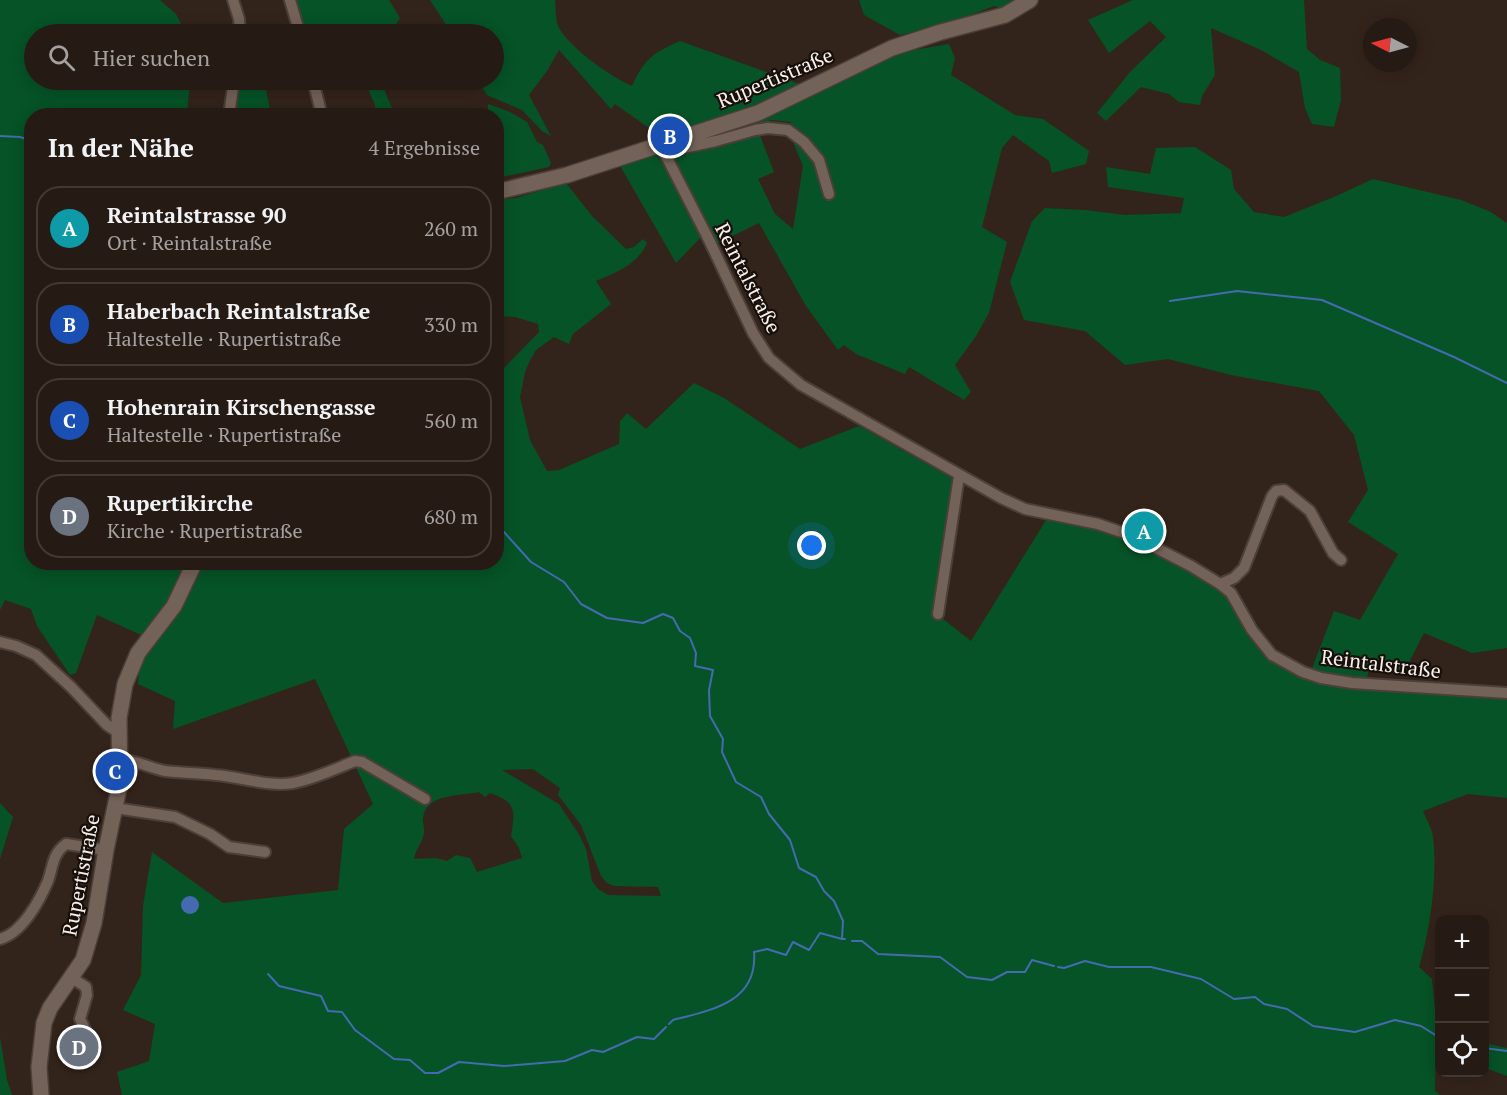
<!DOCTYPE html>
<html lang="de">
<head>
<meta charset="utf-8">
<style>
	:root { --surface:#261b14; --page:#2e241d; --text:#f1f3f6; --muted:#a4a1a0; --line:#423934; --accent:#eda83c }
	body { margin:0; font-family:"PT Serif",serif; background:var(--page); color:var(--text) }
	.controls { position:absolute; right:18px; bottom:18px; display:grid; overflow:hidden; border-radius:12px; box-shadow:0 3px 15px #0003 }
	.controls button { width:54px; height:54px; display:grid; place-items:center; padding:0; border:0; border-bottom:2px solid var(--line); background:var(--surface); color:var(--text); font:30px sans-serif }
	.compass { position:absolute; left:1363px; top:18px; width:54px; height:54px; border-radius:50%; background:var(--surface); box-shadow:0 3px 15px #0003; rotate:276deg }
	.you { position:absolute; left:812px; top:546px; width:21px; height:21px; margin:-15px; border:4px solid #fff; border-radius:50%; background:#1a73e8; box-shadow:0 0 0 9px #1a73e833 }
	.badge { display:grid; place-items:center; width:39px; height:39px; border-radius:50%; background:var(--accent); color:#fff; font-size:20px; font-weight:700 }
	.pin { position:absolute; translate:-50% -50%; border:3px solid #fff; box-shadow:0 2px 6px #0006 }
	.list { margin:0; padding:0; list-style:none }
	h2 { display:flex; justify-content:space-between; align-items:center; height:78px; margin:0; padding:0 24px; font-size:26px }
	h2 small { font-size:20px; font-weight:400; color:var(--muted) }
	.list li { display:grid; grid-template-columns:39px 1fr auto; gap:18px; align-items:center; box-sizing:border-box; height:84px; margin:0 12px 12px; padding:0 12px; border:2px solid var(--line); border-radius:24px }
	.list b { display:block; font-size:22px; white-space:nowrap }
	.list p { margin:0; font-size:20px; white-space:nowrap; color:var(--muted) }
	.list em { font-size:20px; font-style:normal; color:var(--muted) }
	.icon { flex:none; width:33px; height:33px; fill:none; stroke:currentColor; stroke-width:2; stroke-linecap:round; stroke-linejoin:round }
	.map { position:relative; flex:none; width:1507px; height:1095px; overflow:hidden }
	.search { position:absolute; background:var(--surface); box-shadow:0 3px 15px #0003; left:24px; top:24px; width:480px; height:66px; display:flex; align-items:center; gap:15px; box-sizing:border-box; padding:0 21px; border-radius:33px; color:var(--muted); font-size:22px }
	.panel { position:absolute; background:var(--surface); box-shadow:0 3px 15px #0003; left:24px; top:108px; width:480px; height:462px; border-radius:24px }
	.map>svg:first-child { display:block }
	.green { fill:#065327; fill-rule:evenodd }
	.water { fill:#446bb0 }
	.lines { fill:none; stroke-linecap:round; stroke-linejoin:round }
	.stream { stroke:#446bb0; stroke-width:2 }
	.minor-casing { stroke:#4b3f38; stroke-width:14 }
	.secondary-casing { stroke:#4b3f38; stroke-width:18 }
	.minor { stroke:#736258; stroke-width:10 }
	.secondary { stroke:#736258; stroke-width:15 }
	.labels { text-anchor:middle; stroke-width:4.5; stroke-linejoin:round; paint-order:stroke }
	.street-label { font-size:20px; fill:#faf0ea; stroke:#160f0b }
</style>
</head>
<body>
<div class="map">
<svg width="1507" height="1095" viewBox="0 0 1507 1095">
	<rect width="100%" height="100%" fill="#33241b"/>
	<path class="green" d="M 0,0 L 160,0 L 176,14 L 186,34 L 34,34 L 34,80 L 190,80 L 187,115 L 32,116 L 32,562 L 496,562 L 497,375 L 539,332 L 538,324 L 515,317 L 499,316 L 497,314 L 497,200 L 516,198 L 566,183 L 592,216 L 626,249 L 634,247 L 643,239 L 647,243 C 637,265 617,272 596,281 L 611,304 L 573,334 L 569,344 L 554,337 L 536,350 L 530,360 L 525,372 L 520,397 L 530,440 L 547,471 L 559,470 L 619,444 L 620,421 L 627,413 L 646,429 L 694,383 L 724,398 L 800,449 L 859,426 L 954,479 L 933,611 L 971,641 L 1053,509 L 1093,519 L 1220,584 L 1272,655 L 1311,671 L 1334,611 L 1360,620 L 1398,554 L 1348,522 L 1368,490 L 1354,435 L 1319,391 L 1231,375 L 1168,359 L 1125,365 L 1085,331 L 1024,320 L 1010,282 L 1032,221 L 1045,208 L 1085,210 L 1125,215 L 1181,213 L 1184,198 L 1108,187 L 1106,167 L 1150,174 L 1156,148 L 1195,147 L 1231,170 L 1234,189 L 1254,212 L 1284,217 L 1334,197 L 1373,179 L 1461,200 L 1489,211 L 1507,223 L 1507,648 L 1472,653 L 1424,633 L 1403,674 L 1369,667 L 1366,684 L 1507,693 L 1507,798 L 1468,794 L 1423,811 C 1426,819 1432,828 1433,837 C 1438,876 1430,930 1419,967 L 1432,979 L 1437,1031 L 1440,1032 L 1439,1047 L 1436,1044 L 1435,1091 L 1440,1095 L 122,1095 L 117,1072 L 149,1061 L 155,1024 L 123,1010 L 141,975 L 143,906 L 152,852 L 223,903 L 338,890 L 344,829 L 373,804 L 315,679 L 173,729 L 175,701 L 138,684 L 141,635 L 97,615 L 76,673 L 70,675 L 37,626 L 31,609 L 5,600 L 0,610 ZM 533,769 L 560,788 L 558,795 L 581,825 L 601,876 L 607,883 L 614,886 L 658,887 L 661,896 L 608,895 L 598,889 L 592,881 L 586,849 L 580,836 L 559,804 L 502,770 ZM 479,792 L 485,797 L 490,793 C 517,802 515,811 511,836 L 519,848 L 522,858 L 477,872 L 470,858 L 456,855 L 447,861 L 436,858 L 414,859 C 415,850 423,842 424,833 C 425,828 422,823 423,818 C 426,793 461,796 479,792 Z
		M 292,0 L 389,0 L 400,18 L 390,34 L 304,34 Z
		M 430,0 L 555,0 C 556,8 555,21 559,28 C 570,48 611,77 632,86 C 645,58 652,54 680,41 L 819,91 L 896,53 L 949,44 L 955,58 L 951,75 L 1015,115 L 1043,119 L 1089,151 L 1086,164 L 1052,173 L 1049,161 L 1013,135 L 1002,148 L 982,227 L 1007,242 L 989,313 L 976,336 L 955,365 L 971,392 L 964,400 L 909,367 L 905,374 L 856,354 L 844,345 L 838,350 L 806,306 L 759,223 L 718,243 L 709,229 L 676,263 L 619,164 L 669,147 L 657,127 L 649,128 L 615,104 L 611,109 L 559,50 L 547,71 L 529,95 L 551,136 L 542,131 L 522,110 L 487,95 L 478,80 L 494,80 L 494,34 L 452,34 ZM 771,120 L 791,122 L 788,130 L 803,166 L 793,229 L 775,214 L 758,179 L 774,172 L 756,125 Z
		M 859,0 L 1015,0 L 1005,9 L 994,6 L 950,23 L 900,35 L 864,15 Z
		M 1133,0 L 1304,0 L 1307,49 L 1320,60 L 1340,68 L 1341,100 L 1334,127 L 1312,124 L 1305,108 L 1299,72 L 1261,50 L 1211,28 L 1215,75 L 1202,96 L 1200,105 L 1179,102 L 1169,94 L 1141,87 L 1106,121 L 1097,113 L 1130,72 L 1166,37 L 1150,21 L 1109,53 L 1088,20 Z
		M 239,80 L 264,80 L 271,115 L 234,116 Z
		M 364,80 L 380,80 L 395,115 L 375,115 L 375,105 Z
		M 488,104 L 510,112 L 527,122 L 537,142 L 543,145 L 551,163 L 549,167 L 497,178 L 496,116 L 488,115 Z
		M 0,803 L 13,817 L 0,859 Z
		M 0,1037 L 7,1080 L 12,1095 L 0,1095 Z
		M 1484,1043 L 1507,1048 L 1507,1076 L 1485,1068 Z"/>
	<path class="water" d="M181 905a9 9 0 1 1 18 0a9 9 0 1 1-18 0Z"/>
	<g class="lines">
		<path class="stream" d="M 0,136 L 20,137 L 32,141
			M 1170,301 L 1237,291 L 1322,300 L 1454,357 L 1507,383
			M 496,530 L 504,532 L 531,562 L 564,582 L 581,604 L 607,618 L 643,623 L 663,614 L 673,618 L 680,631 L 690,638 L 696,653 L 695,666 L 713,670 L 709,690 L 710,716 L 723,739 L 722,752 L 736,782 L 761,797 L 769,814 L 790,840 L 799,868 L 816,877 L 824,891 L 834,901 L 843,921 L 842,939 L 845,939
			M 852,941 L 862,941 L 878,954 L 940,957 L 967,977 L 992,980 L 1007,972 L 1025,972 L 1032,960 L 1054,966
			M 1058,967 L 1064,968 L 1085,961 L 1109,967 L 1151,967 L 1201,979 L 1234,999 L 1255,997 L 1264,1004 L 1287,1009 L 1313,1026 L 1355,1032 L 1395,1020 L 1421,1026 L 1440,1038
			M 268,974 L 279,986 L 321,996 L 328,1011 L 342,1012 L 355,1030 L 394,1059 L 410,1060 L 425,1073 L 438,1073 L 459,1062 L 504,1066 L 565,1061 L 592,1050 L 603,1052 L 637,1037 L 654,1039 L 666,1027
			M 669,1024 L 673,1020 C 712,1010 758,1002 754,952 L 767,949 L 786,955 L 793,942 L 809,950 L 820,933 L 842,939
			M 1484,1048 L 1507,1051"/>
		<g class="minor-casing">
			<path id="minor" d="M 233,0 L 239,19 L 240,34
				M 290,0 L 300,34
				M 313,80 L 322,116
				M 229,116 L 234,80
				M 656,146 L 664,152 L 709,240 L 753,333 L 769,358 L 801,385 L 1001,498 L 1025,509 L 1098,524 L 1133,536 L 1191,566 L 1220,584 L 1231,593 L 1252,630 L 1272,655 L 1303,672 L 1321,678 L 1352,683 L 1507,693
				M 664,152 L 716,141 L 755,130 L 768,128 L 788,130 L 804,142 L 819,160 L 829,194
				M 1220,584 L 1234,578 L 1244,568 L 1272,496 L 1276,491 L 1284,490 L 1310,511 L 1333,553 L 1341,560
				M 938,614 L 959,476
				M 0,642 L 16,646 L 36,655 L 71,687 L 107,725 L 119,733
				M 120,760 C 137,760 149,768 165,771 C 182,773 199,773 216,775 C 242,777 267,787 293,783 C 314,779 335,769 355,761 L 362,762 L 425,799
				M 115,808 L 175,817 L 210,834 L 229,847 L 265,852
				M 0,939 C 22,933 39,902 48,881 C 53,867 52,854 66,844 L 106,850
				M 72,978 L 86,987 L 87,995 L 80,1019 L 85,1029 L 90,1046"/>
		</g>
		<g class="secondary-casing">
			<path id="secondary" d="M 496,192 L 567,175 L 758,113 L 892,48 L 941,32 L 1005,15 L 1030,0
				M 41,1095 L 39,1067 L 44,1023 L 50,1008 L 83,960 L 94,923 L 106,850 L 120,783 L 119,718 L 125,684 L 138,653 L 174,606 L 195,562"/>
		</g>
		<use href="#minor" class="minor"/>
		<use href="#secondary" class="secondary"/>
	</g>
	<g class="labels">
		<g class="street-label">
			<text transform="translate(775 78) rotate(-23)" y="7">Rupertistraße</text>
			<text transform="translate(748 278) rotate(63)" y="7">Reintalstraße</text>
			<text transform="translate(1381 664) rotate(7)" y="7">Reintalstraße</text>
			<text transform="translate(81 875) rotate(-79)" y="7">Rupertistraße</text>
		</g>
	</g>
</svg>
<div class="controls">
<button>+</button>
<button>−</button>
<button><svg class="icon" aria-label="locate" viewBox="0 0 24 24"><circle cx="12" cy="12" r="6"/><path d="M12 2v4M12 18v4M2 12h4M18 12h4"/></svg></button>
</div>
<svg class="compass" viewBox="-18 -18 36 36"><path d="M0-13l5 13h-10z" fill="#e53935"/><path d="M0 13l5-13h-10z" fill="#a4a1a0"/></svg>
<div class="you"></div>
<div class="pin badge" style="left:1144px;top:531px;background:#0f9aa8">A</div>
<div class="pin badge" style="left:670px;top:136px;background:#1a4fb4">B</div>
<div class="pin badge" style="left:115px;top:771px;background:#1a4fb4">C</div>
<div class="pin badge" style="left:79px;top:1047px;background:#6b7280">D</div>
<div class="search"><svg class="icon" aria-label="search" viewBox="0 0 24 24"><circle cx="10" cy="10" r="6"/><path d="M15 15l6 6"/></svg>Hier suchen</div>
<section class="panel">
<h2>In der Nähe<small>4 Ergebnisse</small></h2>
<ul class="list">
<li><span class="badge" style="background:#0f9aa8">A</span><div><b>Reintalstrasse 90</b><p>Ort · Reintalstraße</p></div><em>260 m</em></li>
<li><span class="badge" style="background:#1a4fb4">B</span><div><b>Haberbach Reintalstraße</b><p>Haltestelle · Rupertistraße</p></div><em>330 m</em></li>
<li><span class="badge" style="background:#1a4fb4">C</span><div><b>Hohenrain Kirschengasse</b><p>Haltestelle · Rupertistraße</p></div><em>560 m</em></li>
<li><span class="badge" style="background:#6b7280">D</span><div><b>Rupertikirche</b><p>Kirche · Rupertistraße</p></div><em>680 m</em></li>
</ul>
</section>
</div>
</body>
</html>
